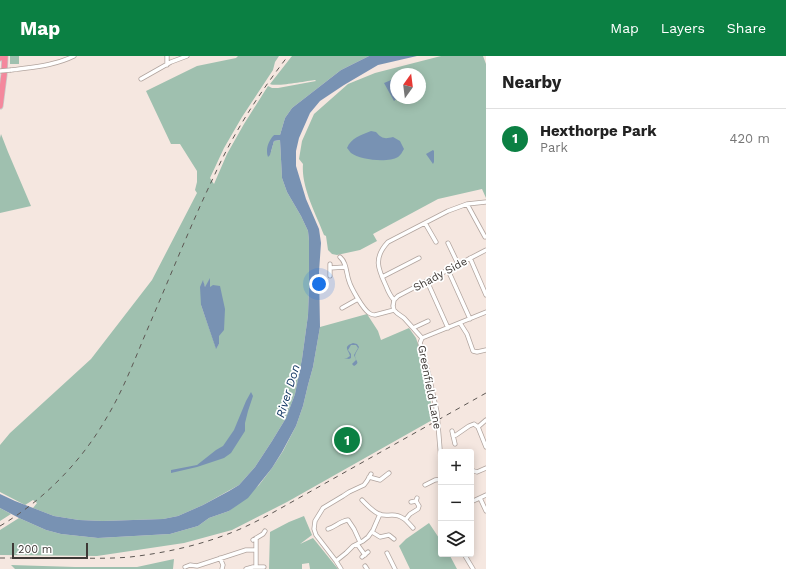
<!DOCTYPE html>
<html lang="en">
<head>
<meta charset="utf-8">
<style>
	:root { --surface:#fff; --page:#f6f6f6; --text:#222; --muted:#767676; --line:#e0e0e0; --accent:#0b8043 }
	body { margin:0; font-family:"Work Sans",sans-serif; background:var(--page); color:var(--text) }
	.controls { position:absolute; right:12px; bottom:12px; display:grid; overflow:hidden; border-radius:4px; box-shadow:0 2px 10px #0003 }
	.controls button { width:36px; height:36px; display:grid; place-items:center; padding:0; border:0; border-bottom:1px solid var(--line); background:var(--surface); color:var(--text); font:20px sans-serif }
	.compass { position:absolute; left:390px; top:12px; width:36px; height:36px; border-radius:50%; background:var(--surface); box-shadow:0 2px 10px #0003; rotate:14deg }
	.scale { position:absolute; left:12px; bottom:10px; width:76px; box-sizing:border-box; padding-left:4px; border:2px solid #3e3936; border-top:0; font-size:11px; line-height:14px; white-space:nowrap; color:#3e3936; -webkit-text-stroke:3px #fff; paint-order:stroke }
	.you { position:absolute; left:319px; top:228px; width:14px; height:14px; margin:-10px; border:3px solid #fff; border-radius:50%; background:#1a73e8; box-shadow:0 0 0 6px #1a73e833 }
	.badge { display:grid; place-items:center; width:26px; height:26px; border-radius:50%; background:var(--accent); color:#fff; font-size:13px; font-weight:700 }
	.pin { position:absolute; translate:-50% -50%; border:2px solid #fff; box-shadow:0 1px 4px #0006 }
	.list { margin:0; padding:0; list-style:none }
	h2 { display:flex; justify-content:space-between; align-items:center; height:52px; margin:0; padding:0 16px; font-size:17px }
	h2 small { font-size:13px; font-weight:400; color:var(--muted) }
	.list li { display:grid; grid-template-columns:26px 1fr auto; gap:12px; align-items:center; box-sizing:border-box; height:60px; padding:0 16px; border-top:1px solid var(--line) }
	.list b { display:block; font-size:15px; white-space:nowrap }
	.list p { margin:0; font-size:13px; white-space:nowrap; color:var(--muted) }
	.list em { font-size:13px; font-style:normal; color:var(--muted) }
	.icon { flex:none; width:22px; height:22px; fill:none; stroke:currentColor; stroke-width:2; stroke-linecap:round; stroke-linejoin:round }
	.map { position:relative; flex:none; width:486px; height:513px; overflow:hidden }
	header { display:flex; align-items:center; gap:24px; box-sizing:border-box; height:56px; padding:0 20px; background:var(--accent); color:#fff }
	header strong { font-size:19px }
	nav { display:flex; gap:22px; margin-inline-start:auto; font-size:14px }
	main { display:flex }
	aside { flex:1; background:var(--surface) }
	.map>svg:first-child { display:block }
	.green { fill:#9fc0af; fill-rule:evenodd }
	.water { fill:#7892b3 }
	.lines { fill:none; stroke-linecap:round; stroke-linejoin:round }
	.minor-casing { stroke:#b1a49e; stroke-width:5 }
	.highway-casing { stroke:#c9c8c7; stroke-width:7 }
	.minor { stroke:#fff; stroke-width:3.5 }
	.highway { stroke:#f4889d; stroke-width:5.5 }
	.rail { stroke:#5d5753; stroke-width:1; stroke-dasharray:5 5; stroke-linecap:butt }
	.minor-bridge-casing { stroke:#b1a49e; stroke-width:5; stroke-linecap:butt }
	.minor-bridge { stroke:#fff; stroke-width:3.5 }
	.labels { text-anchor:middle; stroke-width:3.5; stroke-linejoin:round; paint-order:stroke }
	.street-label { font-size:11px; fill:#3e3936; stroke:#fff }
	.water-label { font-size:12px; font-style:italic; fill:#163a66; stroke:#fff }
</style>
</head>
<body>
<header>
<strong>Map</strong>
<nav><a>Map</a><a>Layers</a><a>Share</a></nav>
</header>
<main>
<div class="map">
<svg width="486" height="513" viewBox="0 0 486 513">
	<rect width="100%" height="100%" fill="#f5e7e0"/>
	<path class="green" d="M 10,0 L 19,0 L 19,8 L 10,8 Z
		M 238,0 L 279,0 L 275,6 L 273,14 L 242,61 L 224,92 L 210,122 L 214,128 L 227,98 L 244,68 L 268,30 L 272,32 L 278,32 L 316,25 L 315,24 C 306,25 277,31 270,28 L 292,0 L 369,0 L 341,14 L 292,52 L 285,62 L 280,79 L 274,79 L 270,99 L 274,85 L 280,84 L 282,122 L 287,136 L 301,160 L 308,175 L 309,185 L 309,232 L 308,259 L 302,303 L 295,338 L 286,362 L 272,385 L 255,411 L 239,429 L 203,449 L 178,460 L 163,463 L 103,465 L 79,464 L 54,460 L 33,452 L 37,447 L 33,444 L 25,449 L 0,436 L 0,389 L 10,377 L 91,303 L 152,224 L 197,137 L 195,134 L 197,126 L 197,115 L 180,88 L 171,88 L 146,35 L 197,10 L 236,2 ZM 210,223 L 210,231 L 211,231 L 219,279 L 219,288 L 216,292 L 201,249 L 203,225 L 205,232 Z
		M 441,0 L 483,0 L 486,8 L 486,142 L 482,133 L 438,143 L 373,178 L 377,185 L 360,194 L 337,199 L 332,198 L 328,194 L 326,180 L 324,179 C 316,158 301,131 303,108 L 299,103 L 302,85 L 314,58 L 348,28 L 375,17 ZM 396,18 L 420,18 L 420,42 L 396,42 Z
		M 1,78 L 8,96 L 31,150 L 0,157 L 0,82 Z
		M 367,258 L 378,275 L 381,284 L 409,272 L 416,282 L 418,288 L 425,316 L 434,363 L 287,446 L 232,474 L 184,487 L 97,500 L 0,499 L 0,474 L 19,462 L 46,474 L 61,478 L 98,482 L 170,478 L 198,470 L 209,462 L 229,455 L 259,429 L 272,412 L 283,395 L 296,370 L 303,350 L 308,329 L 313,311 L 320,271 Z
		M 0,452 L 11,458 L 0,465 Z
		M 304,460 L 312,479 L 300,488 L 313,482 L 338,513 L 310,513 L 309,507 L 302,508 L 302,513 L 269,513 L 270,476 L 289,466 Z
		M 429,467 L 441,485 L 441,498 L 449,498 L 457,513 L 410,513 L 399,490 L 406,483 Z
		M 174,503 L 173,513 L 15,513 L 11,509 L 75,511 L 137,511 Z"/>
	<path class="water" d="M 369,0 L 417,0 L 378,9 L 344,29 L 320,45 L 310,57 L 299,82 L 296,95 L 296,110 L 306,143 L 319,173 L 321,187 L 319,216 L 320,271 L 313,311 L 308,329 L 303,350 L 296,370 L 282,396 L 272,412 L 248,442 L 229,455 L 209,462 L 198,470 L 170,478 L 98,482 L 61,478 L 46,474 L 19,462 L 0,452 L 0,438 L 15,445 L 54,460 L 79,464 L 103,465 L 163,463 L 178,460 L 203,449 L 229,435 L 239,429 L 255,411 L 272,385 L 286,362 L 295,338 L 302,303 L 308,259 L 309,232 L 309,185 L 308,175 L 301,160 L 287,136 L 282,122 L 280,84 L 274,85 L 270,99 L 268,101 C 265,93 269,84 274,79 L 280,79 L 285,62 L 292,52 L 341,14 Z
		M 396,22 L 396,42 L 397,42 L 394,45 L 384,27 Z
		M 371,75 L 376,76 C 382,83 385,83 393,81 L 400,85 L 404,93 C 402,96 401,99 398,101 C 388,107 360,104 351,97 C 350,96 348,93 347,92 C 351,82 361,79 371,75 Z
		M 433,94 L 434,95 L 434,106 L 433,108 L 426,98 Z
		M 210,222 L 210,231 L 213,229 L 220,230 L 225,253 L 224,274 L 219,280 L 219,288 L 216,293 L 201,249 L 200,231 L 203,224 L 205,231 Z
		M 353,287 L 357,288 L 359,291 C 358,294 355,297 355,300 C 355,305 361,306 354,310 L 352,308 L 356,304 L 354,299 L 358,292 L 356,289 L 351,289 L 348,294 L 351,298 L 351,302 L 349,303 L 344,302 L 347,302 L 350,300 C 349,294 342,291 353,287 Z
		M 251,336 L 253,340 L 248,355 L 245,367 L 245,375 L 231,397 L 224,402 L 197,411 L 171,417 L 171,414 L 197,409 L 216,394 L 223,390 L 234,374 L 246,345 Z"/>
	<g class="lines">
		<g class="minor-casing">
			<path id="minor" d="M 167,0 L 167,9
				M 11,14 C 32,11 54,10 74,0
				M 141,23 L 171,6 L 187,0
				M 467,148 L 485,181
				M 425,167 L 436,186
				M 448,187 L 458,208
				M 340,201 C 347,207 346,217 349,225 C 351,232 363,253 369,257 C 372,259 372,259 375,259 L 394,254
				M 470,202 L 486,239
				M 330,212 L 345,211
				M 448,214 L 470,263
				M 330,220 L 330,208
				M 382,221 L 419,202
				M 427,225 L 448,272
				M 394,244 C 390,240 388,235 386,230 C 378,213 373,202 388,186 L 448,155 L 467,148 L 486,146
				M 394,244 L 398,240 L 486,194
				M 394,244 L 393,250 L 394,254 L 397,257 L 404,262 L 422,282
				M 342,252 L 358,243
				M 460,267 L 467,278 L 473,295 L 477,296 L 486,294
				M 413,272 L 428,265
				M 422,282 L 486,256
				M 422,282 L 420,287 L 429,320
				M 478,371 L 486,364
				M 452,375 L 455,388
				M 453,380 L 456,379 L 469,370 L 474,368 L 478,371 L 486,391
				M 471,414 L 477,416 L 486,412
				M 441,416 L 441,427
				M 369,421 L 380,424 L 389,417
				M 425,429 L 435,424 L 441,423
				M 480,442 L 486,455
				M 362,444 C 367,449 372,455 379,458 C 384,460 387,459 392,459 C 402,459 407,465 413,472
				M 411,446 L 416,445 L 417,442
				M 471,446 L 486,439
				M 406,463 L 410,458 L 418,453 L 419,450 L 416,445
				M 328,473 C 335,471 340,465 348,464 L 354,473 L 360,486
				M 372,476 L 380,481 L 389,479 L 394,483
				M 253,484 L 263,478 L 265,475
				M 357,488 L 365,499
				M 387,497 L 395,513
				M 464,498 L 473,513
				M 362,501 L 368,496
				M 220,502 L 223,509 L 222,513
				M 336,505 L 346,497 L 353,490 L 363,485 L 368,481 L 373,474 L 380,458
				M 256,510 L 256,482
				M 365,510 L 367,513
				M 185,511 L 190,509 L 197,510 L 246,494 L 256,494
				M 246,513 L 253,511 L 264,511
				M 341,513 L 336,505 L 316,479 L 314,473 L 315,465 L 323,452 L 343,440 L 349,436 L 364,429 L 367,425 L 371,418"/>
		</g>
		<g class="highway-casing">
			<path id="highway" d="M 0,2 L 0,0
				M 0,50 L 4,19 L 5,0"/>
		</g>
		<use href="#minor" class="minor"/>
		<use href="#highway" class="highway"/>
		<path class="rail" d="M 0,470 C 44,444 82,405 107,361 C 125,331 137,297 151,265 C 172,216 192,166 215,118 C 234,76 260,36 288,0
			M 0,502 C 21,502 42,502 64,502 C 86,502 108,503 130,501 C 165,497 201,489 233,476 C 248,470 261,463 274,456 L 486,337"/>
		<g class="minor-bridge-casing">
			<path id="minor-bridge" d="M 0,15 L 11,14
				M 429,320 L 437,356 L 441,405"/>
		</g>
		<use href="#minor-bridge" class="minor-bridge"/>
	</g>
	<g class="labels">
		<g class="street-label">
			<text transform="translate(440 218) rotate(-28)" y="4">Shady Side</text>
			<text transform="translate(430 331) rotate(79)" y="4">Greenfield Lane</text>
		</g>
		<g class="water-label">
			<text transform="translate(288 335) rotate(-73)" y="4">River Don</text>
		</g>
	</g>
</svg>
<div class="controls">
<button>+</button>
<button>−</button>
<button><svg class="icon" aria-label="layers" viewBox="0 0 24 24"><path d="M12 4l9 5-9 5-9-5zM3 14l9 5 9-5"/></svg></button>
</div>
<svg class="compass" viewBox="-18 -18 36 36"><path d="M0-13l5 13h-10z" fill="#e53935"/><path d="M0 13l5-13h-10z" fill="#767676"/></svg>
<div class="scale">200 m</div>
<div class="you"></div>
<div class="pin badge" style="left:347px;top:384px">1</div>
</div>
<aside>
<h2>Nearby<small></small></h2>
<ul class="list">
<li><span class="badge">1</span><div><b>Hexthorpe Park</b><p>Park</p></div><em>420 m</em></li>
</ul>
</aside>
</main>
</body>
</html>
